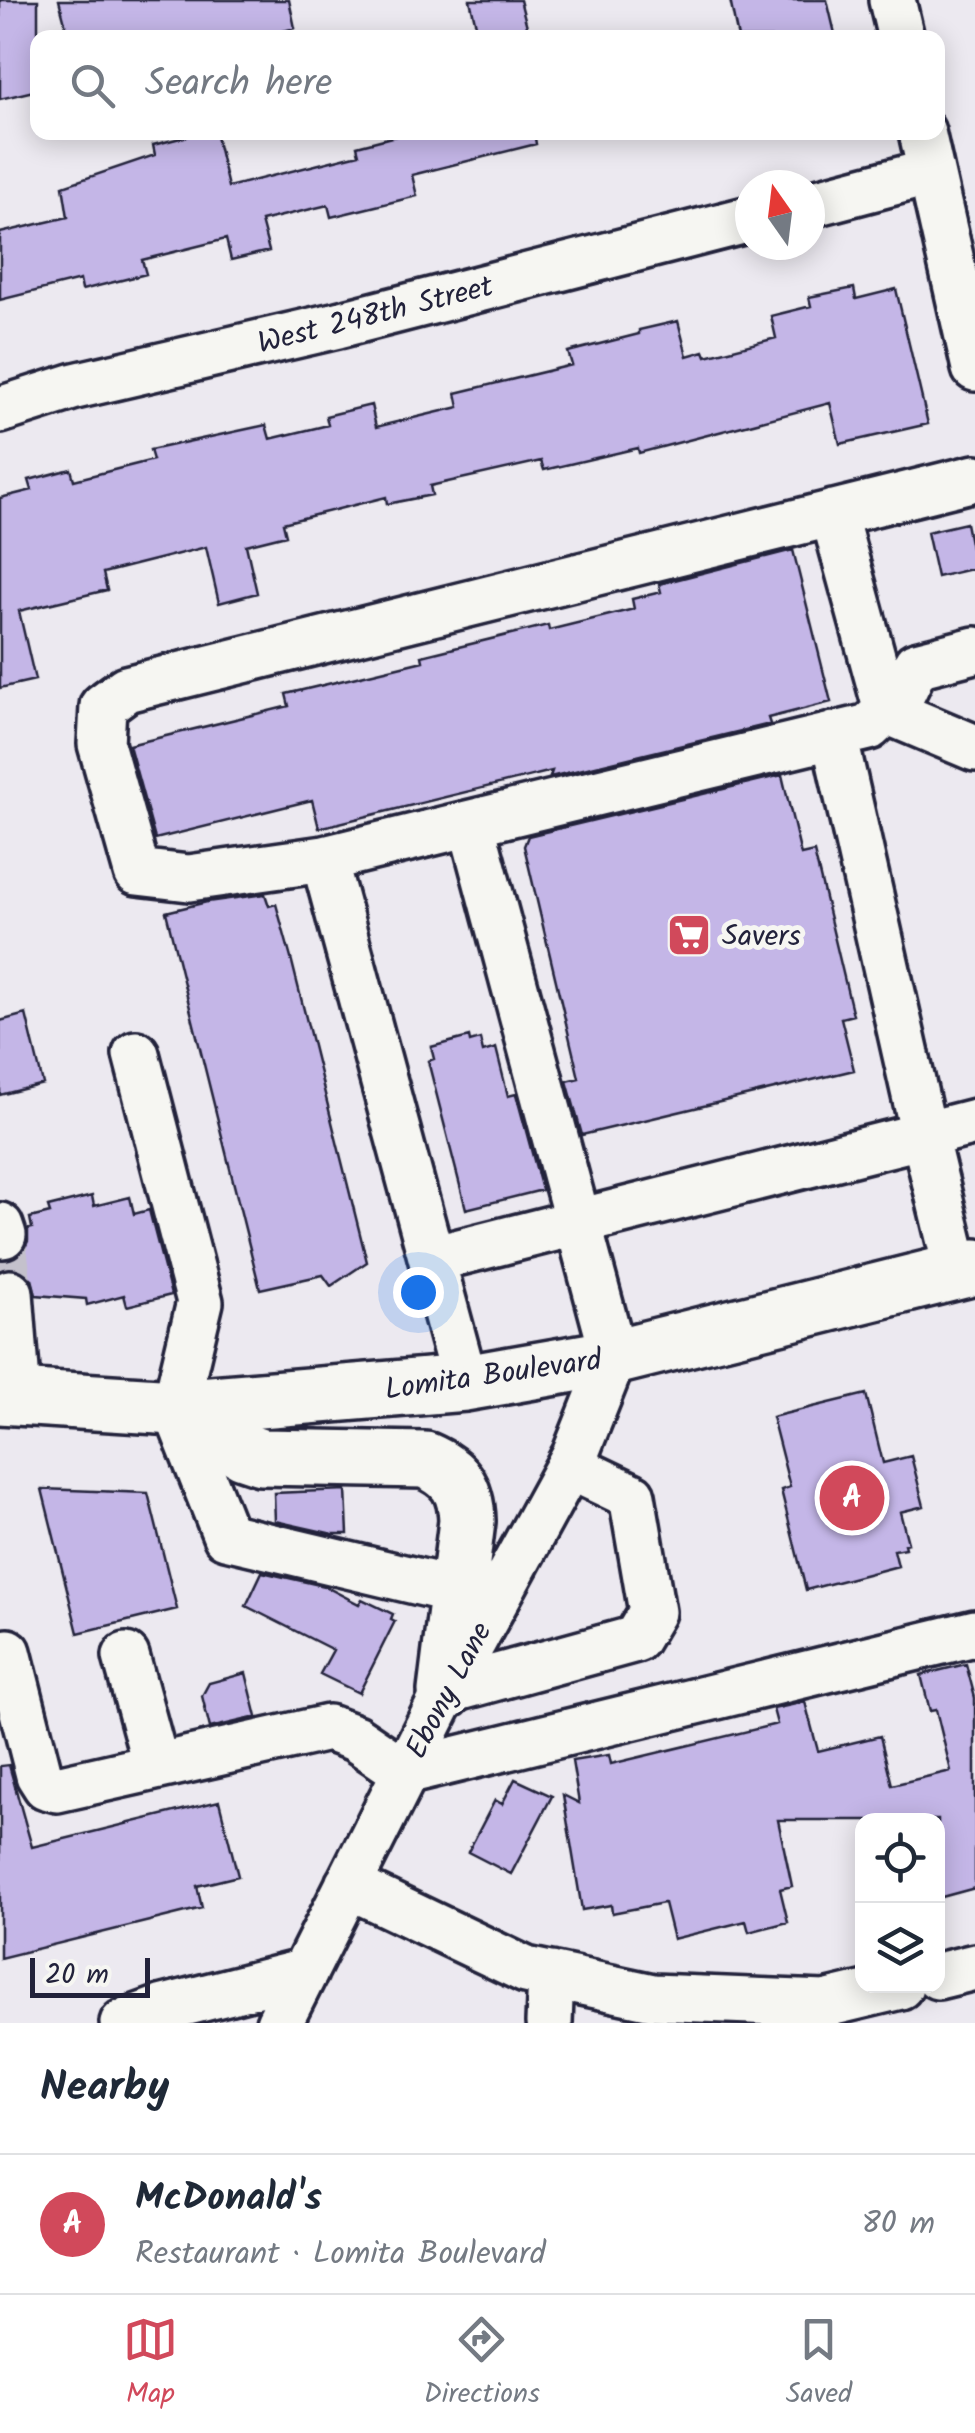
<!DOCTYPE html>
<html lang="en">
<head>
<meta charset="utf-8">
<style>
	:root { --surface:#fff; --page:#f6f6f7; --text:#1f2937; --muted:#747a83; --line:#e0e1e3; --accent:#d1495b }
	body { margin:0; font-family:Kalam,sans-serif; background:var(--page); color:var(--text) }
	.controls { position:absolute; right:30px; bottom:30px; display:grid; overflow:hidden; border-radius:20px; box-shadow:0 5px 25px #0003 }
	.controls button { width:90px; height:90px; display:grid; place-items:center; padding:0; border:0; border-bottom:2px solid var(--line); background:var(--surface); color:var(--text); font:50px sans-serif }
	.compass { position:absolute; left:735px; top:170px; width:90px; height:90px; border-radius:50%; background:var(--surface); box-shadow:0 5px 25px #0003; rotate:346deg }
	.scale { position:absolute; left:30px; bottom:25px; width:120px; box-sizing:border-box; padding-left:10px; border:5px solid #22223b; border-top:0; font-size:28px; line-height:35px; white-space:nowrap; color:#22223b; -webkit-text-stroke:8px #f6f6f2; paint-order:stroke }
	.you { position:absolute; left:418px; top:1292px; width:35px; height:35px; margin:-25px; border:8px solid #fff; border-radius:50%; background:#1a73e8; box-shadow:0 0 0 15px #1a73e833 }
	.badge { display:grid; place-items:center; width:65px; height:65px; border-radius:50%; background:var(--accent); color:#fff; font-size:32px; font-weight:700 }
	.pin { position:absolute; translate:-50% -50%; border:5px solid #fff; box-shadow:0 2px 10px #0006 }
	.list { margin:0; padding:0; list-style:none }
	h2 { display:flex; justify-content:space-between; align-items:center; height:130px; margin:0; padding:0 40px; font-size:42px }
	h2 small { font-size:32px; font-weight:400; color:var(--muted) }
	.list li { display:grid; grid-template-columns:65px 1fr auto; gap:30px; align-items:center; box-sizing:border-box; height:140px; padding:0 40px; border-top:2px solid var(--line) }
	.list b { display:block; font-size:38px; white-space:nowrap }
	.list p { margin:0; font-size:32px; white-space:nowrap; color:var(--muted) }
	.list em { font-size:32px; font-style:normal; color:var(--muted) }
	.icon { flex:none; width:55px; height:55px; fill:none; stroke:currentColor; stroke-width:2; stroke-linecap:round; stroke-linejoin:round }
	.map { position:relative; flex:none; width:975px; height:2023px; overflow:hidden }
	.search { position:absolute; background:var(--surface); box-shadow:0 5px 25px #0003; left:30px; right:30px; top:30px; height:110px; display:flex; align-items:center; gap:25px; box-sizing:border-box; padding:0 35px; border-radius:20px; color:var(--muted); font-size:38px }
	.sheet { height:270px; background:var(--surface) }
	nav { display:flex; justify-content:space-around; align-items:center; box-sizing:border-box; height:140px; border-top:2px solid var(--line); background:var(--surface); font-size:28px; color:var(--muted) }
	nav a { display:grid; justify-items:center; gap:5px }
	nav .on { color:var(--accent) }
	.map>svg:first-child { display:block }
	.building { fill:#c4b6e7; stroke:#22223b; stroke-width:2.5 }
	.lines { fill:none; stroke-linecap:round; stroke-linejoin:round }
	.minor-tunnel { stroke:#c4c1cc; stroke-width:45; stroke-dasharray:45 22; stroke-linecap:butt }
	.minor-casing { stroke:#22223b; stroke-width:52 }
	.major-casing { stroke:#22223b; stroke-width:62 }
	.minor { stroke:#f6f6f2; stroke-width:45 }
	.major { stroke:#f6f6f2; stroke-width:55 }
	.labels { text-anchor:middle; stroke-width:10; stroke-linejoin:round; paint-order:stroke }
	.street-label { font-size:30px; fill:#22223b; stroke:#f6f6f2 }
	.poi-label { font-size:30px; fill:#22223b; stroke:#f6f6f2; text-anchor:start }
</style>
</head>
<body>
<div class="map">
<svg width="975" height="2023" viewBox="0 0 975 2023">
	<rect width="100%" height="100%" fill="#ece9f0"/>
	<filter id="ink" filterUnits="userSpaceOnUse"><feTurbulence type="fractalNoise" baseFrequency=".01" numOctaves="2"/><feDisplacementMap in="SourceGraphic" scale="20" xChannelSelector="R" yChannelSelector="G"/><feConvolveMatrix kernelMatrix="1 2 1 2 8 2 1 2 1" color-interpolation-filters="sRGB"/></filter>
	<g filter="url(#ink)">
		<path class="building" d="M 0,0 L 38,0 L 38,90 L 0,99 Z
			M 59,0 L 289,0 L 295,28 L 256,38 L 69,38 Z
			M 470,0 L 520,0 L 530,38 L 479,38 Z
			M 730,0 L 827,0 L 836,38 L 738,38 Z
			M 204,132 L 215,132 L 228,187 L 359,154 L 357,146 L 411,132 L 534,132 L 536,144 L 412,175 L 417,196 L 331,217 L 328,205 L 261,221 L 269,251 L 231,260 L 226,239 L 142,260 L 146,274 L 82,290 L 80,280 L 0,300 L 0,233 L 68,217 L 63,186 L 155,155 L 153,145 Z
			M 854,288 L 856,299 L 896,289 L 928,424 L 840,444 L 830,403 L 639,453 L 638,448 L 544,470 L 541,461 L 430,486 L 432,495 L 387,504 L 386,497 L 283,523 L 286,535 L 246,545 L 257,593 L 219,603 L 206,547 L 103,573 L 107,590 L 19,611 L 35,680 L 0,688 L 0,498 L 32,490 L 29,480 L 71,469 L 74,480 L 153,460 L 150,450 L 266,425 L 270,439 L 328,425 L 326,416 L 371,405 L 376,427 L 459,407 L 456,393 L 572,365 L 568,352 L 639,334 L 639,330 L 678,321 L 687,356 L 704,351 L 706,356 L 776,338 L 771,316 L 811,306 L 809,297 Z
			M 966,523 L 975,568 L 937,577 L 927,532 Z
			M 793,550 L 831,702 L 768,718 L 770,724 L 550,777 L 552,771 L 319,828 L 312,800 L 155,839 L 129,745 L 289,706 L 286,694 L 423,661 L 422,656 L 548,625 L 549,630 L 634,609 L 632,599 L 661,592 L 659,584 Z
			M 782,775 L 801,855 L 814,852 L 853,1015 L 841,1018 L 854,1070 L 582,1135 L 567,1081 L 579,1078 L 524,846 L 528,836 Z
			M 265,894 L 269,906 L 276,904 L 292,962 L 367,1262 L 331,1286 L 323,1275 L 260,1289 L 166,912 L 207,902 Z
			M 26,1014 L 43,1084 L 0,1095 L 0,1021 Z
			M 469,1037 L 470,1042 L 480,1039 L 483,1052 L 496,1048 L 508,1096 L 516,1094 L 542,1190 L 466,1209 L 428,1061 L 434,1059 L 431,1047 Z
			M 92,1196 L 94,1206 L 130,1197 L 134,1214 L 149,1210 L 171,1295 L 127,1306 L 124,1295 L 87,1305 L 86,1299 L 36,1295 L 32,1279 L 22,1270 L 9,1267 L 0,1270 L 0,1261 L 12,1259 L 23,1252 L 28,1241 L 28,1229 L 32,1228 L 30,1218 L 50,1213 L 48,1207 Z
			M 866,1394 L 883,1463 L 911,1456 L 924,1506 L 900,1512 L 908,1543 L 904,1544 L 905,1548 L 894,1550 L 898,1566 L 806,1590 L 781,1490 L 790,1487 L 772,1417 Z
			M 42,1489 L 148,1493 L 177,1609 L 78,1633 Z
			M 346,1490 L 348,1534 L 333,1534 L 275,1521 L 274,1493 Z
			M 262,1572 L 324,1586 L 359,1604 L 362,1599 L 393,1614 L 391,1619 L 395,1621 L 359,1693 L 320,1674 L 333,1650 L 246,1606 Z
			M 966,1664 L 975,1698 L 975,1888 L 938,1898 L 938,1820 L 778,1820 L 792,1886 L 780,1889 L 788,1922 L 749,1932 L 746,1921 L 673,1939 L 664,1903 L 612,1913 L 611,1905 L 582,1910 L 563,1795 L 579,1803 L 572,1761 L 609,1755 L 611,1764 L 777,1724 L 773,1709 L 805,1702 L 818,1751 L 880,1736 L 892,1785 L 951,1771 L 936,1710 L 930,1711 L 921,1675 Z
			M 246,1673 L 257,1717 L 210,1728 L 202,1696 L 209,1683 Z
			M 9,1765 L 32,1847 L 219,1801 L 238,1876 L 197,1886 L 202,1908 L 0,1958 L 0,1766 Z
			M 515,1779 L 552,1796 L 511,1874 L 468,1852 L 495,1800 L 502,1804 Z"/>
		<g class="lines">
			<path class="minor-tunnel" d="M 3,1235 L 10,1293"/>
			<g class="minor-casing">
				<path id="minor" d="M 892,0 L 901,38
					M 922,132 L 975,368
					M 810,204 L 931,172
					M 0,410 L 75,386 L 338,325 L 750,219
					M 833,513 L 887,711 L 975,748
					M 471,823 L 869,727 L 900,698 L 916,665 L 975,650
					M 324,859 L 189,878 L 137,872 L 101,744 L 103,706 L 126,689 L 975,478
					M 136,1054 L 200,1302 L 175,1407 L 226,1536 L 458,1591
					M 0,1226 L 3,1235
					M 432,1259 L 924,1135 L 834,735
					M 957,1271 L 924,1135 L 975,1122
					M 10,1293 L 18,1397
					M 0,1654 L 8,1652 L 39,1775 L 46,1786 L 57,1789 L 328,1728 L 355,1738 L 405,1772 L 975,1633
					M 126,1656 L 156,1766
					M 446,1691 L 636,1639 L 652,1612 L 632,1496 L 569,1466
					M 348,1885 L 526,1970 L 653,1997 L 825,2004 L 900,1986
					M 938,1976 L 975,1967
					M 123,2023 L 164,2008 L 305,1972
					M 279,2023 L 446,1691 L 575,1455 L 614,1357 L 471,823 L 324,859 L 465,1383
					M 549,2023 L 551,1975"/>
			</g>
			<g class="major-casing">
				<path id="major" d="M 0,1396 L 175,1407 L 465,1383 L 614,1357 L 975,1267
					M 175,1407 L 243,1451 L 261,1457 L 425,1460 C 455,1473 466,1488 467,1521 L 446,1691"/>
			</g>
			<use href="#minor" class="minor"/>
			<use href="#major" class="major"/>
		</g>
	</g>
	<defs>
		<g id="supermarket-square" transform="scale(2.25)"><rect x="-9" y="-9" width="18" height="18" rx="4" fill="#d1495b" stroke="#f6f6f2"/><path d="M-6-5.5h2.5l.6 2H6L4.5 2H-2.5L-4.4-4H-6ZM-1.5 3.2a1.3 1.3 0 1 0 .1 0ZM3 3.2a1.3 1.3 0 1 0 .1 0Z" fill="#fff"/></g>
	</defs>
	<g fill-rule="evenodd">
		<use href="#supermarket-square" x="689" y="935"/>
	</g>
	<g class="labels">
		<g class="street-label">
			<text transform="translate(375 314) rotate(-14)" y="10">West 248th Street</text>
			<text transform="translate(493 1374) rotate(-8)" y="10">Lomita Boulevard</text>
			<text transform="translate(448 1690) rotate(-62)" y="10">Ebony Lane</text>
		</g>
		<g class="poi-label">
			<text x="722" y="945">Savers</text>
		</g>
	</g>
</svg>
<div class="controls">
<button><svg class="icon" aria-label="locate" viewBox="0 0 24 24"><circle cx="12" cy="12" r="6"/><path d="M12 2v4M12 18v4M2 12h4M18 12h4"/></svg></button>
<button><svg class="icon" aria-label="layers" viewBox="0 0 24 24"><path d="M12 4l9 5-9 5-9-5zM3 14l9 5 9-5"/></svg></button>
</div>
<svg class="compass" viewBox="-18 -18 36 36"><path d="M0-13l5 13h-10z" fill="#e53935"/><path d="M0 13l5-13h-10z" fill="#747a83"/></svg>
<div class="scale">20 m</div>
<div class="you"></div>
<div class="pin badge" style="left:852px;top:1498px">A</div>
<div class="search"><svg class="icon" aria-label="search" viewBox="0 0 24 24"><circle cx="10" cy="10" r="6"/><path d="M15 15l6 6"/></svg>Search here</div>
</div>
<section class="sheet">
<h2>Nearby<small></small></h2>
<ul class="list">
<li><span class="badge">A</span><div><b>McDonald's</b><p>Restaurant · Lomita Boulevard</p></div><em>80 m</em></li>
</ul>
</section>
<nav>
<a class="on"><svg class="icon" aria-label="map" viewBox="0 0 24 24"><path d="M3 6l6-2 6 2 6-2v14l-6 2-6-2-6 2zM9 4v14M15 6v14"/></svg>Map</a>
<a><svg class="icon" aria-label="directions" viewBox="0 0 24 24"><path d="M12 3l9 9-9 9-9-9zM9 14v-3h6M13 9l2 2-2 2"/></svg>Directions</a>
<a><svg class="icon" aria-label="saved" viewBox="0 0 24 24"><path d="M7 4h10v16l-5-4-5 4z"/></svg>Saved</a>
</nav>
</body>
</html>
